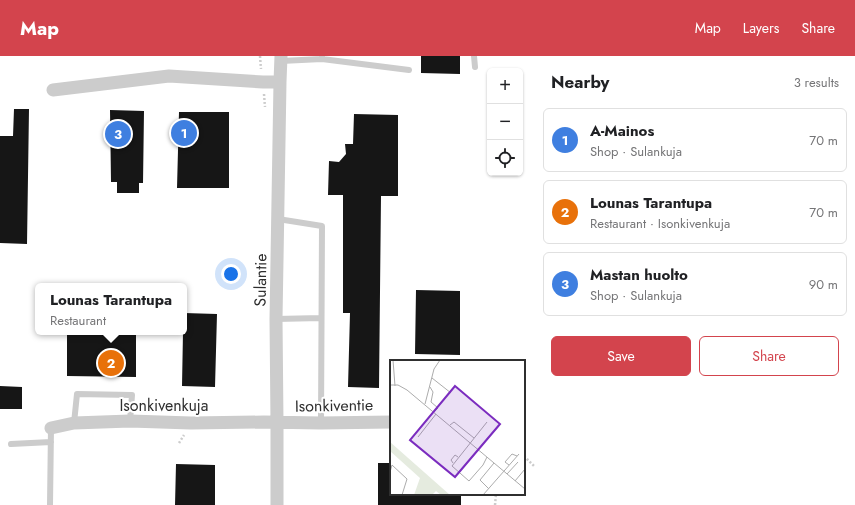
<!DOCTYPE html>
<html lang="en">
<head>
<meta charset="utf-8">
<style>
	:root { --surface:#fff; --page:#f2f2f2; --text:#202124; --muted:#757577; --line:#e0e0e0; --accent:#d3444d }
	body { margin:0; font-family:Jost,sans-serif; background:var(--page); color:var(--text) }
	.controls { position:absolute; right:12px; top:12px; display:grid; overflow:hidden; border-radius:6px; box-shadow:0 1px 3px #0004 }
	.controls button { width:36px; height:36px; display:grid; place-items:center; padding:0; border:0; border-bottom:1px solid var(--line); background:var(--surface); color:var(--text); font:20px sans-serif }
	.you { position:absolute; left:231px; top:218px; width:14px; height:14px; margin:-10px; border:3px solid #fff; border-radius:50%; background:#1a73e8; box-shadow:0 0 0 6px #1a73e833 }
	.badge { display:grid; place-items:center; width:26px; height:26px; border-radius:50%; background:var(--accent); color:#fff; font-size:13px; font-weight:700 }
	.pin { position:absolute; translate:-50% -50%; border:2px solid #fff; box-shadow:0 1px 4px #0006 }
	.popup { position:absolute; left:35px; top:227px; width:152px; height:52px; box-sizing:border-box; display:grid; place-content:center; border-radius:6px; background:var(--surface); filter:drop-shadow(0 1px 3px #0005); font-size:13px; white-space:nowrap; color:var(--muted) }
	.popup b { font-size:15px; color:var(--text) }
	.popup::after { content:''; position:absolute; left:50%; top:100%; margin-left:-8px; border:8px solid transparent; border-top-color:var(--surface) }
	.list { margin:0; padding:0; list-style:none }
	h2 { display:flex; justify-content:space-between; align-items:center; height:52px; margin:0; padding:0 16px; font-size:17px }
	h2 small { font-size:13px; font-weight:400; color:var(--muted) }
	.list li { display:grid; grid-template-columns:26px 1fr auto; gap:12px; align-items:center; box-sizing:border-box; height:64px; margin:0 8px 8px; padding:0 8px; border:1px solid var(--line); border-radius:6px }
	.list b { display:block; font-size:15px; white-space:nowrap }
	.list p { margin:0; font-size:13px; white-space:nowrap; color:var(--muted) }
	.list em { font-size:13px; font-style:normal; color:var(--muted) }
	.actions { display:flex; gap:8px; padding:12px 16px }
	.actions a { flex:1; padding:9px 0; border:1px solid var(--accent); border-radius:6px; text-align:center; font-size:14px; color:var(--accent) }
	.actions .main { background:var(--accent); color:#fff }
	.icon { flex:none; width:22px; height:22px; fill:none; stroke:currentColor; stroke-width:2; stroke-linecap:round; stroke-linejoin:round }
	.map { position:relative; flex:none; width:535px; height:449px; overflow:hidden }
	header { display:flex; align-items:center; gap:24px; box-sizing:border-box; height:56px; padding:0 20px; background:var(--accent); color:#fff }
	header strong { font-size:19px }
	nav { display:flex; gap:22px; margin-inline-start:auto; font-size:14px }
	main { display:flex }
	aside { flex:1; background:var(--surface) }
	.map>svg:first-child { display:block }
	.building { fill:#161616 }
	.lines { fill:none; stroke-linecap:round; stroke-linejoin:round }
	.path { stroke:#ccc; stroke-width:2.5; stroke-dasharray:2 2; stroke-linecap:butt }
	.service { stroke:#ccc; stroke-width:6 }
	.minor { stroke:#ccc; stroke-width:13 }
	.labels { text-anchor:middle; stroke-width:4; stroke-linejoin:round; paint-order:stroke }
	.street-label { font-size:16px; fill:#2f2f2f; stroke:#fff }
	.inset-road { fill:none; stroke:#acacac; stroke-width:1 }
	.view { fill:#7b2cbf; fill-opacity:0.15; stroke:#7b2cbf; stroke-width:2 }
	.inset-edge { fill:none; stroke:#2f2f2f; stroke-width:2 }
</style>
</head>
<body>
<header>
<strong>Map</strong>
<nav><a>Map</a><a>Layers</a><a>Share</a></nav>
</header>
<main>
<div class="map">
<svg width="535" height="449" viewBox="0 0 535 449">
	<rect width="100%" height="100%" fill="#fff"/>
	<path class="building" d="M 421,0 L 460,0 L 460,18 L 421,17 Z
		M 14,53 L 29,53 L 27,188 L 0,187 L 0,80 L 13,80 Z
		M 110,54 L 144,55 L 143,127 L 139,127 L 139,137 L 117,137 L 117,126 L 111,126 Z
		M 179,56 L 229,56 L 229,132 L 177,132 Z
		M 354,58 L 398,59 L 398,140 L 381,140 L 379,332 L 348,331 L 350,257 L 343,257 L 343,139 L 328,139 L 329,105 L 339,106 L 346,98 L 345,88 L 353,88 Z
		M 416,234 L 460,235 L 460,299 L 415,298 Z
		M 184,257 L 217,258 L 215,331 L 182,330 L 183,276 L 184,276 Z
		M 67,276 L 136,276 L 136,321 L 67,320 Z
		M 0,330 L 22,331 L 22,353 L 0,353 Z
		M 378,407 L 391,407 L 391,438 L 461,438 L 461,449 L 378,449 Z
		M 176,408 L 215,409 L 215,449 L 175,449 Z"/>
	<g class="lines">
		<path class="path" d="M 260,0 L 261,13
			M 264,38 L 265,51
			M 179,387 L 184,379
			M 524,400 L 535,411
			M 495,449 L 496,438"/>
		<path class="service" d="M 474,0 L 475,11
			M 322,3 L 409,14
			M 281,5 L 322,3 L 322,0
			M 278,163 L 322,170 L 321,367
			M 276,263 L 321,262
			M 74,367 L 77,338 L 132,339 L 130,365
			M 11,388 L 51,386
			M 50,449 L 51,372"/>
		<path class="minor" d="M 53,34 L 169,20 L 263,26 L 280,26
			M 51,372 L 74,367 L 130,365 L 191,367 L 264,366 L 321,367 L 391,366
			M 277,449 L 277,367 L 276,263 L 280,26 L 281,0"/>
	</g>
	<g class="labels">
		<g class="street-label">
			<text transform="translate(260 224) rotate(-89)" y="6">Sulantie</text>
			<text x="164" y="355">Isonkivenkuja</text>
			<text transform="translate(334 349) rotate(-1)" y="6">Isonkiventie</text>
		</g>
	</g>
	<g transform="translate(390 304)">
		<rect width="135" height="135" fill="#fff"/>
		<path d="M 0,82 L 60,135 L 51,135 L 46,131 L 42,135 L 24,135 L 30,118 L 0,91 Z" fill="#e5ebdf"/>
		<path class="inset-road" d="M 3,0 L 5,26M 42,18 L 61,33M 0,25 L 8,25 L 17,30 L 135,129M 40,27 L 43,32 L 41,42 L 48,48 L 44,52M 35,44 L 44,9 L 50,0M 60,65 L 64,62 L 84,78M 28,77 L 46,54M 97,97 L 93,105 L 79,121 L 62,106 L 97,62M 63,103 L 61,100 L 65,95 L 68,97M 119,105 L 115,102 L 122,94 L 127,96M 0,112 L 2,105 L 17,119 L 12,135M 117,114 L 128,102M 125,121 L 135,109M 99,129 L 90,120 L 104,103M 93,135 L 129,94"/>
		<path class="view" d="M 65,26 L 110,64 L 65,117 L 20,80 Z"/>
		<rect width="135" height="135" class="inset-edge"/>
	</g>
</svg>
<div class="controls">
<button>+</button>
<button>−</button>
<button><svg class="icon" aria-label="locate" viewBox="0 0 24 24"><circle cx="12" cy="12" r="6"/><path d="M12 2v4M12 18v4M2 12h4M18 12h4"/></svg></button>
</div>
<div class="you"></div>
<div class="pin badge" style="left:184px;top:77px;background:#3f7fe0">1</div>
<div class="pin badge" style="left:111px;top:307px;background:#e8710a">2</div>
<div class="popup"><b>Lounas Tarantupa</b>Restaurant</div>
<div class="pin badge" style="left:118px;top:78px;background:#3f7fe0">3</div>
</div>
<aside>
<h2>Nearby<small>3 results</small></h2>
<ul class="list">
<li><span class="badge" style="background:#3f7fe0">1</span><div><b>A-Mainos</b><p>Shop · Sulankuja</p></div><em>70 m</em></li>
<li><span class="badge" style="background:#e8710a">2</span><div><b>Lounas Tarantupa</b><p>Restaurant · Isonkivenkuja</p></div><em>70 m</em></li>
<li><span class="badge" style="background:#3f7fe0">3</span><div><b>Mastan huolto</b><p>Shop · Sulankuja</p></div><em>90 m</em></li>
</ul>
<div class="actions"><a class="main">Save</a><a>Share</a></div>
</aside>
</main>
</body>
</html>
